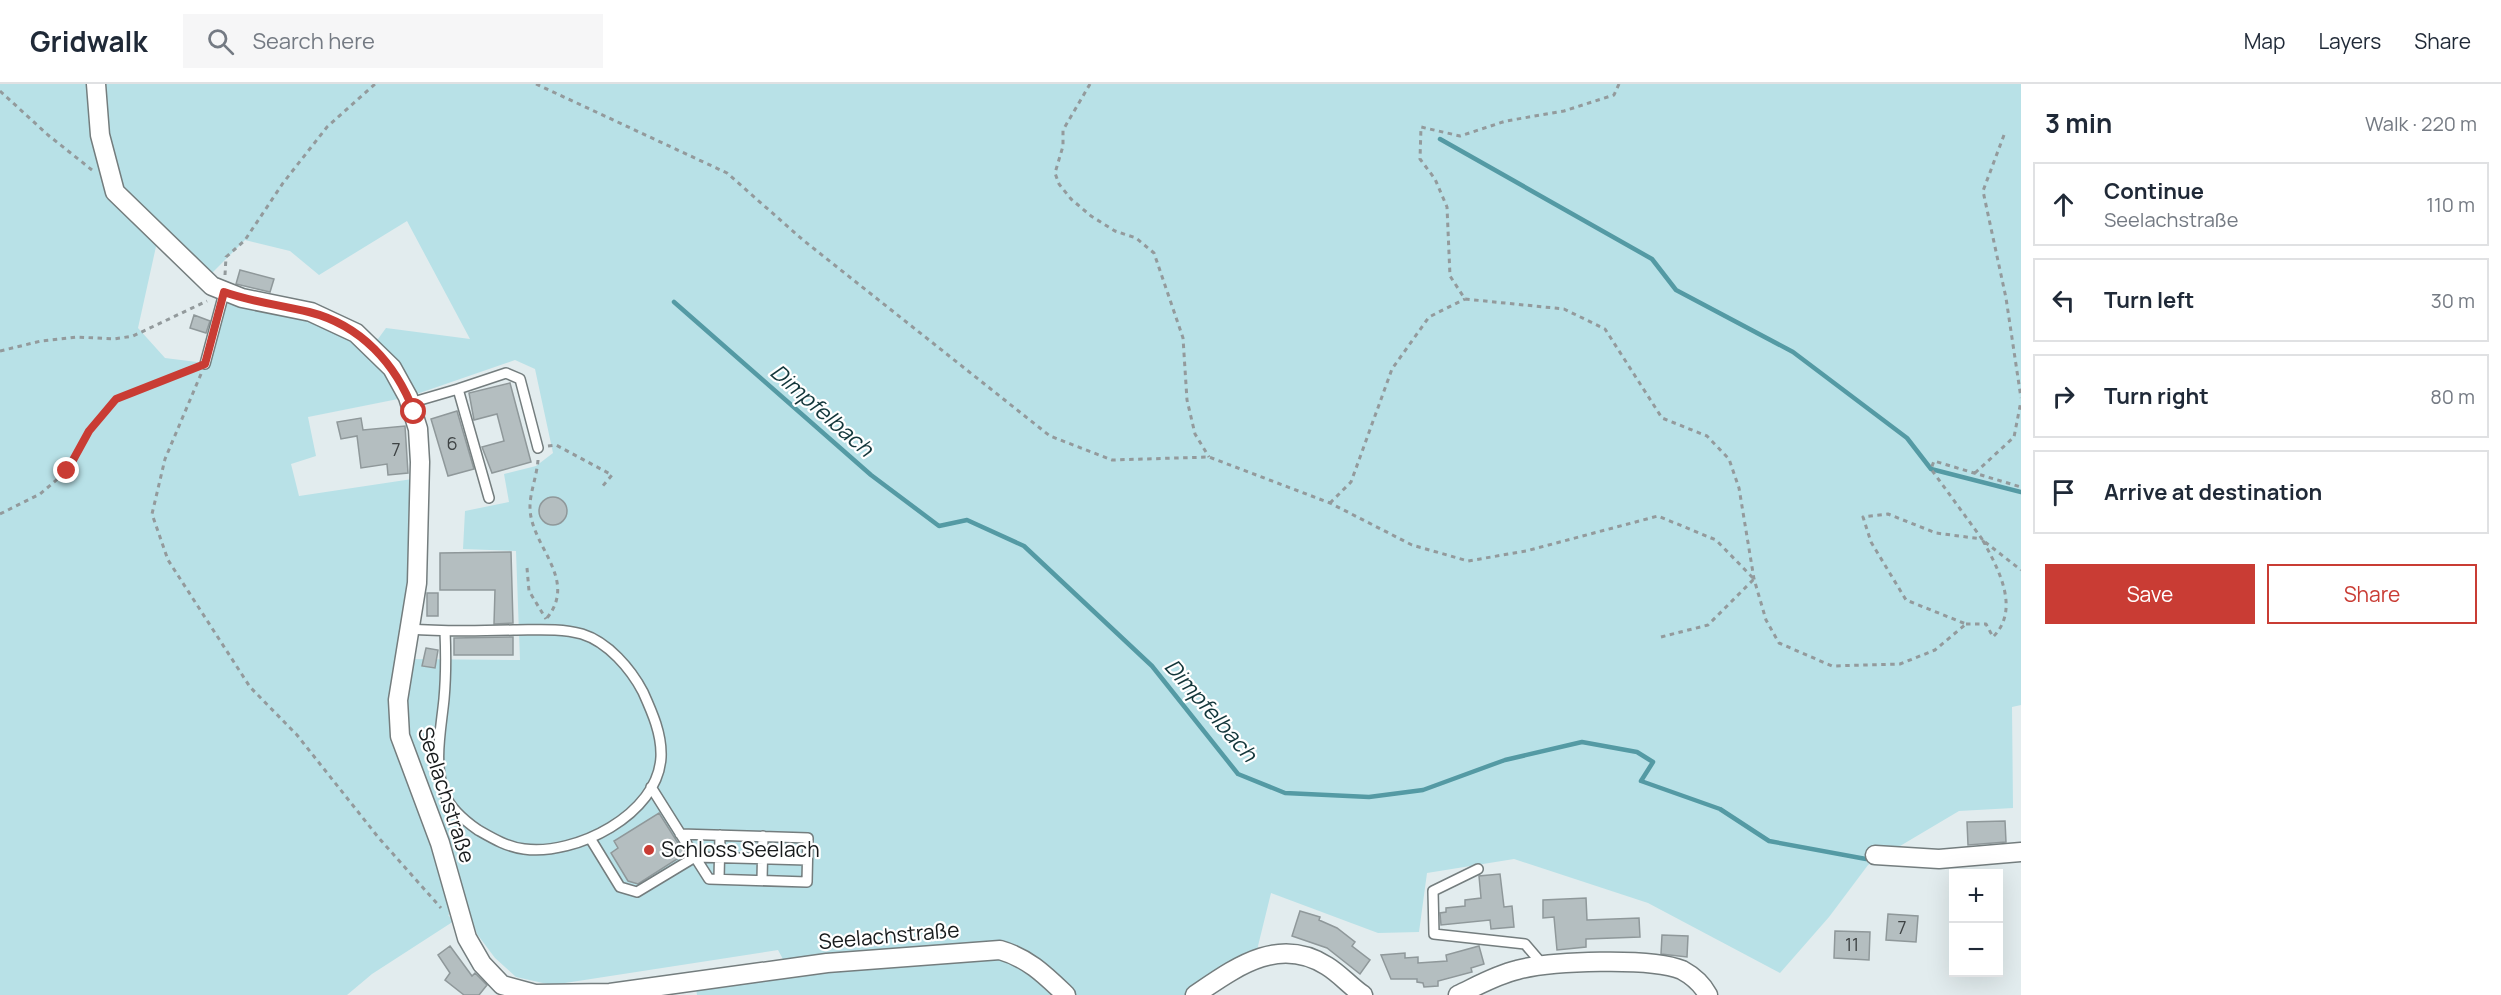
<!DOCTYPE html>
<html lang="en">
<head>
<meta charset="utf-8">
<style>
	:root { --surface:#fff; --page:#f6f6f7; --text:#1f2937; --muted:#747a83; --line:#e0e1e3; --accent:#c93c34 }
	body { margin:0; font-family:Manrope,sans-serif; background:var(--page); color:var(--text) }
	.controls { position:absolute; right:18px; bottom:18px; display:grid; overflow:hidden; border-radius:0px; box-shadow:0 6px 24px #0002 }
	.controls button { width:54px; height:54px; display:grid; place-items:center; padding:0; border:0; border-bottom:2px solid var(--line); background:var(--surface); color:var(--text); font:30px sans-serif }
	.stop { position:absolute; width:18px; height:18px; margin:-14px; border:4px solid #c93c34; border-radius:50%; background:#fff }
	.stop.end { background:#c93c34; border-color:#fff; box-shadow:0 2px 6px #0008 }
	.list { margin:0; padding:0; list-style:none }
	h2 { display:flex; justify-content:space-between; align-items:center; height:78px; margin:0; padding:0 24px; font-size:26px }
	h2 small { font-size:20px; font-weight:400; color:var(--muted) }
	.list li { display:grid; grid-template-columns:39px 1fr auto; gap:18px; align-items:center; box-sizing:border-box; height:84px; margin:0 12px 12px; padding:0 12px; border:2px solid var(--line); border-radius:0px }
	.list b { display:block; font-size:22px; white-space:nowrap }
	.list p { margin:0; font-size:20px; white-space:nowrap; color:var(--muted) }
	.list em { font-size:20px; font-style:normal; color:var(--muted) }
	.actions { display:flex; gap:12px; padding:18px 24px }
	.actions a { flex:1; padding:14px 0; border:2px solid var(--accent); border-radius:0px; text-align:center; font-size:21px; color:var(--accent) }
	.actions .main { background:var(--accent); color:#fff }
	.icon { flex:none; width:33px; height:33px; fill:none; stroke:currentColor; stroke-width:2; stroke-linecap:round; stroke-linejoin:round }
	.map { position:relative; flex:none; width:2021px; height:911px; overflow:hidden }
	header { display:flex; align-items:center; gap:36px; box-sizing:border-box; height:84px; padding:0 30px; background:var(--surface); border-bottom:2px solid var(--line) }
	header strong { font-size:28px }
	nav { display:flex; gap:33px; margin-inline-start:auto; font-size:21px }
	.search { width:420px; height:54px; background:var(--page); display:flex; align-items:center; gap:15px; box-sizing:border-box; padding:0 21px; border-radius:0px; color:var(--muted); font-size:22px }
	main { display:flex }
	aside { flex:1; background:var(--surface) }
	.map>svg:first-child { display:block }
	.green { fill:#b8e1e7; fill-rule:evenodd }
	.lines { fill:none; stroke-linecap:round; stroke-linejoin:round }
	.stream { stroke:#549aa4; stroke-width:4.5 }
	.building { fill:#b4bec0; stroke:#8f989a; stroke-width:1.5 }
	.lane-casing { stroke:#747d7e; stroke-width:12 }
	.street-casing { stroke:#747d7e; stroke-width:21 }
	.path { stroke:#939a9c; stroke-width:3; stroke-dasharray:4.5 4.5; stroke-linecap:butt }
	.lane { stroke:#fff; stroke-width:9 }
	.street { stroke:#fff; stroke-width:18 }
	.route { stroke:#c93c34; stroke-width:8 }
	.poi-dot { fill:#c93c34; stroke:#fff; stroke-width:2 }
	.labels { text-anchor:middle; stroke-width:4.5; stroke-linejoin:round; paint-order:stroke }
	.number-label { font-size:18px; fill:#3e4344 }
	.street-label { font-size:21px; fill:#171a1b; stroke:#fff }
	.poi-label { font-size:21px; fill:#171a1b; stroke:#fff; text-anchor:start }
	.water-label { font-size:22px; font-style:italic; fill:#12363a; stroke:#fff }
</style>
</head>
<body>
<header>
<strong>Gridwalk</strong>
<div class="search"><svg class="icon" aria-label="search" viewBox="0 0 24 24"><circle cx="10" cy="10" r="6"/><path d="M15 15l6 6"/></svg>Search here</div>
<nav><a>Map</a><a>Layers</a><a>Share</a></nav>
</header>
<main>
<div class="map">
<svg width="2021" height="911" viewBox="0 0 2021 911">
	<rect width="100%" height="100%" fill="#e2ecee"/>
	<path class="green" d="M 0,0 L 2021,0 L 2021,621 L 2012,623 L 2013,724 L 1959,727 L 1868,781 L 1829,833 L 1780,889 L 1648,819 L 1514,775 L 1427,789 L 1419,848 L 1378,849 L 1271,809 L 1257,866 L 1198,911 L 697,911 L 695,897 L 790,888 L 778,866 L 552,901 L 516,893 L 495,874 L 477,850 L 431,716 L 390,626 L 464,824 L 448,831 L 454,837 L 372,890 L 347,911 L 0,911 ZM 407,137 L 470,255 L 386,244 L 378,255 L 311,228 L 242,214 L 220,223 L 205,279 L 165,274 L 138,244 L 157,158 L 206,195 L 245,156 L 290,167 L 319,191 ZM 515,276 L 535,285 L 553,369 L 536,382 L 504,390 L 509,418 L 465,427 L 463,465 L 516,467 L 520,576 L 405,575 L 419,394 L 299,412 L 291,380 L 316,372 L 308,333 L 408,313 Z"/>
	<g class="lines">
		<path class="stream" d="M 1440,55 L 1652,175 L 1676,206 L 1793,268 L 1907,354 L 1931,385 L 2021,408
			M 674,218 L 871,391 L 939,442 L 967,436 L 1024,462 L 1152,582 L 1238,690 L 1285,709 L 1369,713 L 1423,706 L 1505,676 L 1582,658 L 1637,668 L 1653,678 L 1641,697 L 1720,725 L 1769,757 L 1866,775"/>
	</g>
	<path class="building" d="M 240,186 L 274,195 L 270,208 L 236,200 Z
		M 194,231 L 210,237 L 206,249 L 190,244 Z
		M 510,299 L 531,378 L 492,389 L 482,363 L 504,357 L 497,330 L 474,336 L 469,309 Z
		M 457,327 L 474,385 L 448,392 L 431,335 Z
		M 361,334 L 363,346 L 405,342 L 408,389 L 388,391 L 387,380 L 361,384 L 357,352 L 341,355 L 337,338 Z
		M539 427a14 14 0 1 1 28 0a14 14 0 1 1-28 0Z
		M 511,468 L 513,539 L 494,540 L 495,506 L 440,506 L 440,469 Z
		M 427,509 L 438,509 L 438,532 L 427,532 Z
		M 513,553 L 513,571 L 454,571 L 454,554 Z
		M 426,564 L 438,566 L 435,584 L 422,582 Z
		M 659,729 L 685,770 L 638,800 L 628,797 L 611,769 L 618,764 L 614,757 Z
		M 2005,737 L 2006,758 L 1968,761 L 1967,738 Z
		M 1500,790 L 1504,823 L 1512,822 L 1514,843 L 1491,845 L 1490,836 L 1441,841 L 1440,829 L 1446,828 L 1446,824 L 1465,822 L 1465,816 L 1481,814 L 1479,792 Z
		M 1586,814 L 1587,836 L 1639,834 L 1640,853 L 1586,855 L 1586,863 L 1557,866 L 1554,833 L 1543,834 L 1543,816 Z
		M 1300,827 L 1320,833 L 1319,836 L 1337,844 L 1355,858 L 1352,862 L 1370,876 L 1360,890 L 1327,864 L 1292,852 Z
		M 1888,830 L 1918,832 L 1916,858 L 1886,856 Z
		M 1835,847 L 1870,848 L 1869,876 L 1834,874 Z
		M 1662,851 L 1688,852 L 1687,873 L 1661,870 Z
		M 450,862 L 472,892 L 475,889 L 487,901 L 479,911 L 464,911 L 445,896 L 450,889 L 438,871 Z
		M 1479,862 L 1484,880 L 1471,884 L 1472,888 L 1438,897 L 1438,902 L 1424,903 L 1423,899 L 1417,898 L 1417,895 L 1391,895 L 1381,871 L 1405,869 L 1405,874 L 1418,873 L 1418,879 L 1447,877 L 1446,871 Z"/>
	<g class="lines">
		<g class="lane-casing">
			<path id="lane" d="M 205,280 L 224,209
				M 458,305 L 506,289 L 520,295 L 538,364
				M 410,319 L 458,305 L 489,414
				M 410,545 C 445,548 479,547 514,546 C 537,546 560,544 582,550 C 608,558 631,585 643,608 C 652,628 662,650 661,673 C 658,731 575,772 524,765 C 507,763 492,754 478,746 C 465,737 450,724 445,710 C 433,680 441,646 444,615 C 446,593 446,570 445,547
				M 680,750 L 808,754 L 807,798 L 709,795 L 695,773
				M 590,754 L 620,803 L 637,808 L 695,773 L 651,703
				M 695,773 L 807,776
				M 1478,785 L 1433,807 L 1434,850 L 1525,860 L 1543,881
				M 719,795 L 720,751
				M 762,796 L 763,752"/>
		</g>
		<g class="street-casing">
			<path id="street" d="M 96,0 L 100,51 L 115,108 L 212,202 L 242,214 L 311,228 L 356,249 L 392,284 L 408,313 L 418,345 L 420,378 L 417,499 L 398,616 L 400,652 L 440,759 L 467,854 L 482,880 L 502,901 L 535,910 L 610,909 L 827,879 L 1000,866 C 1028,874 1045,891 1066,911
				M 1875,771 L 1939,775 L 2021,768
				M 1195,911 C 1235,884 1278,851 1327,882 C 1340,890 1350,902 1363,911
				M 1458,911 C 1477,902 1496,891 1517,886 C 1550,877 1651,873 1682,886 C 1693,892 1702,900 1708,911"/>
		</g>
		<path class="path" d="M 536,0 L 727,89 L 803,156 L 1050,352 L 1112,376 L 1209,373 L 1330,419 L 1412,461 L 1468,477 L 1526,467 L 1658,432 L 1716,456 L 1753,494
			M 1090,0 L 1063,46 L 1063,62 L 1055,89 L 1059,100 L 1071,115 L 1091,132 L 1115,147 L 1136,154 L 1154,169 L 1183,254 L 1187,316 L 1195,350 L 1209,373
			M 1619,0 L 1614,11 L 1564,27 L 1506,37 L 1460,52 L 1421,43 L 1420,75 L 1435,95 L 1447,123 L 1450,192 L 1465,215 L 1564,225 L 1605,245 L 1662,334 L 1707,352 L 1729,375 L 1739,404 L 1754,495 L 1766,536 L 1779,559 L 1832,582 L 1900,580 L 1935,566 L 1966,540 L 1906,516 L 1871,458 L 1863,433 L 1888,430 L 1936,449 L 1982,455 L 1931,385 L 1934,377 L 2021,403
			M 0,7 L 48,51 L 92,86
			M 2004,51 L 1983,107 L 2006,214 L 2021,314
			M 225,191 L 226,173 L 245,156 L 283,99 L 327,43 L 375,0
			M 0,267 L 41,257 L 77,253 L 114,255 L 133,252 L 207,217
			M 201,290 L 165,375 L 152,430 L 168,476 L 250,603 L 297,651 L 378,753 L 441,824
			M 548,362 L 556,361 L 612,391 L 601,404
			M 538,376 C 537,391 530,409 530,422 C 529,461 579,494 547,534
			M 1975,389 L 2014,353 L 2021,317
			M 1330,419 L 1351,398 L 1392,285 L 1429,233 L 1465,215
			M 0,430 L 40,410 L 67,387 L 89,347 L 116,315 L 195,284
			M 1985,458 L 2021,486
			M 527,484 L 529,507 L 546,535
			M 1966,540 L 1986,540 L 1993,553 C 2021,525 1998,484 1982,455
			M 1661,553 L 1708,541 L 1754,495"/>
		<use href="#lane" class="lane"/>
		<use href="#street" class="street"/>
	</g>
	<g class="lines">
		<path class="route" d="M 67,387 L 89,347 L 116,315 L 205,280 L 224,208 C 252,218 281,221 309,228 C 361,241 396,280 414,328"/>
	</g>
	<circle class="poi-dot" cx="649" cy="766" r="6"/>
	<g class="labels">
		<g class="number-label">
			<text x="452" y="366">6</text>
			<text x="396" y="372">7</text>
			<text x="1902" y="850">7</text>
			<text x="1852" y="867">11</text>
		</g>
		<g class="street-label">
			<text transform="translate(446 711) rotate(72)" y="7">Seelachstraße</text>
			<text transform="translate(889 852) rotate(-5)" y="7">Seelachstraße</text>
		</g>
		<g class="poi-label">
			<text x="661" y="773">Schloss Seelach</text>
		</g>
		<g class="water-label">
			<text transform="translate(822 326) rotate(41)" y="8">Dimpfelbach</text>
			<text transform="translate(1211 626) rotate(49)" y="8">Dimpfelbach</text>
		</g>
	</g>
</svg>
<div class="controls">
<button>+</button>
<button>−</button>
</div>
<div class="stop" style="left:414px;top:328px"></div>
<div class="stop end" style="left:67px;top:387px"></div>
</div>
<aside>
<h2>3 min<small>Walk · 220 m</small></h2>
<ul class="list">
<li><svg class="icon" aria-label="ahead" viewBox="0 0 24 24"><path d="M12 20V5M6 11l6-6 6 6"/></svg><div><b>Continue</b><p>Seelachstraße</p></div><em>110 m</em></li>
<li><svg class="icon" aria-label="left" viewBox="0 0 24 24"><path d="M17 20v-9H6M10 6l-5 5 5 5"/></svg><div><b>Turn left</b></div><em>30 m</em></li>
<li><svg class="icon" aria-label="right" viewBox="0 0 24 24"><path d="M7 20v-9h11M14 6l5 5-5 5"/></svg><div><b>Turn right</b></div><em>80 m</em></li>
<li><svg class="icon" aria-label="arrive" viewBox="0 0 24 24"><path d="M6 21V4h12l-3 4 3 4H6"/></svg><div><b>Arrive at destination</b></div></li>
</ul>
<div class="actions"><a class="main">Save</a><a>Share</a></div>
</aside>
</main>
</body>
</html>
